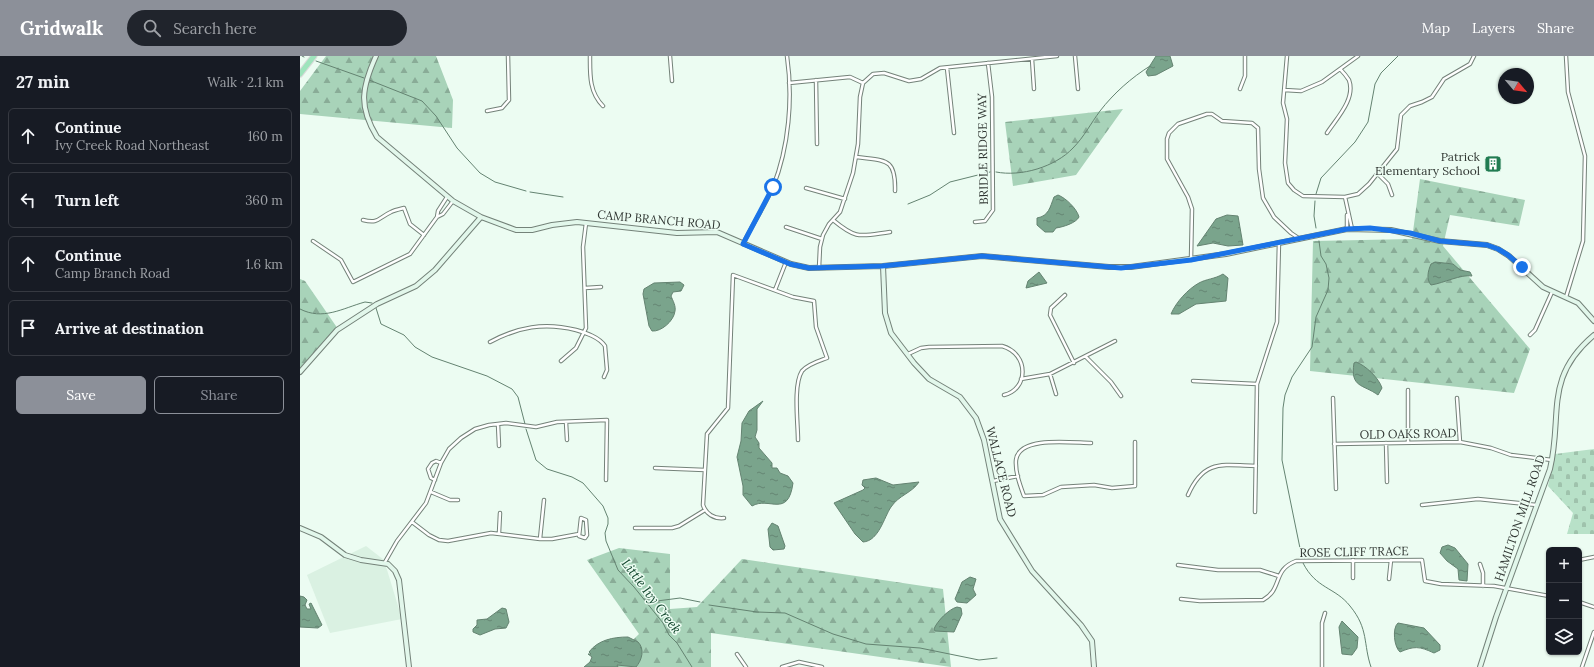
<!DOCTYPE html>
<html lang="en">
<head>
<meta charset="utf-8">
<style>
	:root { --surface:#171b24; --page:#20242c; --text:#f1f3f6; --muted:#9ea1a6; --line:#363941; --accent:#8c9099 }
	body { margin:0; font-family:Lora,serif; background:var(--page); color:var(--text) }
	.controls { position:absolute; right:12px; bottom:12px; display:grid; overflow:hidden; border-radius:6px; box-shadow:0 1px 3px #0004 }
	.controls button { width:36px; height:36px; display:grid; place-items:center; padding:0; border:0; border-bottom:1px solid var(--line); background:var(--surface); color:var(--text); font:20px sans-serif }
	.compass { position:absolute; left:1198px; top:12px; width:36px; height:36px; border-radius:50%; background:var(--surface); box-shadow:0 1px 3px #0004; rotate:119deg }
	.stop { position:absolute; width:12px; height:12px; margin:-9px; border:3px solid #1a73e8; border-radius:50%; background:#fff }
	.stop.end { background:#1a73e8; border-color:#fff; box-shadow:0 1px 4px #0008 }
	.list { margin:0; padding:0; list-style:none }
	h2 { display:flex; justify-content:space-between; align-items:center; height:52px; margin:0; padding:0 16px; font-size:17px }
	h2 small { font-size:13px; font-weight:400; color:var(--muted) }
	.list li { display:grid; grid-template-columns:26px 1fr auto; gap:12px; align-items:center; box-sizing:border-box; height:56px; margin:0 8px 8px; padding:0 8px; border:1px solid var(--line); border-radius:6px }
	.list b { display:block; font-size:15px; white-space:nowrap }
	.list p { margin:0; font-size:13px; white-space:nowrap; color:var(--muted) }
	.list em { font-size:13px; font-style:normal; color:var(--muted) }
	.actions { display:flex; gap:8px; padding:12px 16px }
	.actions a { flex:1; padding:9px 0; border:1px solid var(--accent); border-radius:6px; text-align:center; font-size:14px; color:var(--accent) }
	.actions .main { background:var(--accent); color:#fff }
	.icon { flex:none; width:22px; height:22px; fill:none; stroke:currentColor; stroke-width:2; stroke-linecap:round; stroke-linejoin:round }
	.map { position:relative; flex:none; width:1294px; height:611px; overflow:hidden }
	header { display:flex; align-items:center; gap:24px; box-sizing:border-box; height:56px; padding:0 20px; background:var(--accent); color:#fff }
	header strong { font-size:19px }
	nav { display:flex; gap:22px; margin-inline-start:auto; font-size:14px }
	.search { width:280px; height:36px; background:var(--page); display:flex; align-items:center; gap:10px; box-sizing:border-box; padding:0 14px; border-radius:22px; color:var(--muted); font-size:15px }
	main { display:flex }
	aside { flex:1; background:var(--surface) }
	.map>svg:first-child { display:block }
	.built { fill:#daf1e2 }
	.forest { fill:url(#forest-firs) }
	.cemetery { fill:url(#cemetery-stones) }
	.water { fill:url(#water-ripples); stroke:#648371 }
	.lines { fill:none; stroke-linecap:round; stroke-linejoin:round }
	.stream { stroke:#648371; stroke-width:1 }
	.street-casing { stroke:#748279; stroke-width:4.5 }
	.secondary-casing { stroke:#748279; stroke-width:6 }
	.highway-casing { stroke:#dadbda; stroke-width:7 }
	.street { stroke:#fff; stroke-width:2.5 }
	.secondary { stroke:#e2f7eb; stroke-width:4 }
	.highway { stroke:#9ee4bc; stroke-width:5 }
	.route { stroke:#1a73e8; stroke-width:5 }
	.labels { text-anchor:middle; stroke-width:3; stroke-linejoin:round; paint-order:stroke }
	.street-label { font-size:12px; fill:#313733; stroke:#ecfcf2 }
	.poi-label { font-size:12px; fill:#313733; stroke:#ecfcf2; text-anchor:end }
	.water-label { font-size:13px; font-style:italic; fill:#154930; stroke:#ecfcf2 }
</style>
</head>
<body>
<header>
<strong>Gridwalk</strong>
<div class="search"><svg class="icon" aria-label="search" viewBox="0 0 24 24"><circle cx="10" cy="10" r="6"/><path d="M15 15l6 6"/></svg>Search here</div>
<nav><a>Map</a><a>Layers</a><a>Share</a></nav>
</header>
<main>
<aside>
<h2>27 min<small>Walk · 2.1 km</small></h2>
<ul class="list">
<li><svg class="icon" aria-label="ahead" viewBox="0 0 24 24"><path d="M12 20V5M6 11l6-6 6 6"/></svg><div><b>Continue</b><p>Ivy Creek Road Northeast</p></div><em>160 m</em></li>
<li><svg class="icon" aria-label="left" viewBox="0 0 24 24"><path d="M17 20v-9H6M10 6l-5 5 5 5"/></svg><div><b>Turn left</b></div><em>360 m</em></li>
<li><svg class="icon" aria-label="ahead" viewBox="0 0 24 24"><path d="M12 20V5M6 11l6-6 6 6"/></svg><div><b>Continue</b><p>Camp Branch Road</p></div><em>1.6 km</em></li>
<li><svg class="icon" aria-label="arrive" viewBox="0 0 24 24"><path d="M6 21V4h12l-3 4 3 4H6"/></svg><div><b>Arrive at destination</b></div></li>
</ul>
<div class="actions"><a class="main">Save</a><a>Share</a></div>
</aside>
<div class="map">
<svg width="1294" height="611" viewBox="0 0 1294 611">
	<defs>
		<pattern id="forest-firs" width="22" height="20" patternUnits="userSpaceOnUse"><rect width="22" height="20" fill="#a8d3b9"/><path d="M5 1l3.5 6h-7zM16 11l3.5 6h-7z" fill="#89ac97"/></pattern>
		<pattern id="cemetery-stones" width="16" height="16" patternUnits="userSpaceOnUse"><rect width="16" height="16" fill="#b8e1c8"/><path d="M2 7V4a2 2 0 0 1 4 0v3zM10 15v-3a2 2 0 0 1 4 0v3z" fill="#9fc2ac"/></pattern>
		<pattern id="water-ripples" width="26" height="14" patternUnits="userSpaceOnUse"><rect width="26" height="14" fill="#7aa48c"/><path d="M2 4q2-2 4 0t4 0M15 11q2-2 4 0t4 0" fill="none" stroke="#658673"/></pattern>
	</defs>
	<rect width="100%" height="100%" fill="#ecfcf2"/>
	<path class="built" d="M 66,490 L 84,504 L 102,563 L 30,577 L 7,519 Z"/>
	<path class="forest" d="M 26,0 L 136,0 L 153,44 L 152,72 L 0,58 L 0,35 Z
		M 823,53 L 776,119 L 713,130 L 705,66 Z
		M 1120,123 L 1225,144 L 1219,170 L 1150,159 L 1143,190 L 1230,293 L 1214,337 L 1010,315 L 1013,185 L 1112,183 Z
		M 0,223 L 5,225 L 38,273 L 0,318 Z
		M 319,492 L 370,498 L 370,553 L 397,551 L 442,503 L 643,533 L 651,611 L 411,577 L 411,611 L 305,611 L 339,578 L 287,504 Z"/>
	<path class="cemetery" d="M 1294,393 L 1294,478 L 1267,478 L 1273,457 L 1248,430 L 1255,398 Z"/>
	<path class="water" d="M 856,0 L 870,0 L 873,10 L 856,19 L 848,20 L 846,16 Z
		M 758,139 C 766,142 777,153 779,161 C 776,167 763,171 756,172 L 753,176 L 745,176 L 737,169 L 737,162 C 749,160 750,151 754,141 Z
		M 927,159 L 938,160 L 943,189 L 928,190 L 913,187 L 897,190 L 916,163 Z
		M 1135,206 L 1153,208 L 1160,214 L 1170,216 L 1172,220 C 1161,218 1144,227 1131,229 C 1126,223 1128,215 1131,208 Z
		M 739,216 L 747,227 L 726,232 L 728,225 Z
		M 923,218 L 928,222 L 926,245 L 896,248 L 879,258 L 871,258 C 876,246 888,233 899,227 C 906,223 915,223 923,218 Z
		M 380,226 L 384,229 L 381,235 L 373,236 L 371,240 C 373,245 376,250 375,255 C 374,265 361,276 352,275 L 349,270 L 343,238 L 344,233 L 354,227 Z
		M 1056,306 C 1065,309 1079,322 1082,332 L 1078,339 C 1063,328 1050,332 1054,307 Z
		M 463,345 L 457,353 L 457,374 L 455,381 L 459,387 L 459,392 L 472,407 L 472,412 L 477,412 L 480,417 L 488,420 L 493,427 C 488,463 469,440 452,450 L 443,439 L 443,430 L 437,401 L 441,385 L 442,367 L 449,355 Z
		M 576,422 L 593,429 L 619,426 C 612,437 599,439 591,451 C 584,461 579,485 563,486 L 555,478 L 534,447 L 563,434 L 565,432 L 562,429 L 563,424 Z
		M 472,467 L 478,470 L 485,490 L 484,493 L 473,494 L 470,491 L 468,473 Z
		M 1148,489 L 1155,492 L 1168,508 L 1167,525 L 1159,524 L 1158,513 L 1147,505 L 1140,497 L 1142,491 Z
		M 670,521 L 676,523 L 673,533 L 676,539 L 667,547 L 657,546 L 655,543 L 662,526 Z
		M 0,540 L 4,541 L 7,544 L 5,549 L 7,553 L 11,553 L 9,548 L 11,547 L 22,569 L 18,572 L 0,571 Z
		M 657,551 L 661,552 L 662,558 L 654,576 L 635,575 L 634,573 C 637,565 649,553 657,551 Z
		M 202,552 L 206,553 L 209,566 L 206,572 L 195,573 L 180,579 L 173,576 L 173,573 L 177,569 L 177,564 L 187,563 Z
		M 1042,565 L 1058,581 L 1057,592 L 1052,599 L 1042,598 L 1039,571 Z
		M 1098,567 L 1124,572 L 1140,589 L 1140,594 L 1134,597 C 1119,590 1114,590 1100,596 C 1094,591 1092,572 1098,567 Z
		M 328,581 C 331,583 335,584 338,586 C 345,593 342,604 336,611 L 317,609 L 318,611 L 284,611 L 290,606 L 292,601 L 288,598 L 291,598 L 289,596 C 298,584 313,581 328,581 Z"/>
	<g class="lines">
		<path class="stream" d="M 2,0 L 4,1
			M 16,5 L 64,22
			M 69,24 L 122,45 L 136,60 L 157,92 L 180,117 L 195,126 L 226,135
			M 696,116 C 721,121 755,111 773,92 C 784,81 791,67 800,55 C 814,37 831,22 850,10
			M 230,136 L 263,141
			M 1016,138 L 1021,122 L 1055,86 L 1068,66 L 1075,28 L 1081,17 L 1098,0
			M 1015,145 L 1014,160 L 1016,172
			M 608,148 L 630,139 L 650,126 L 690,116
			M 76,252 L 81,268 L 104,279 L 115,291 L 132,301 L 187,320 L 212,333 L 218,341 L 225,368
			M 0,253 C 23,265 43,252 65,246 L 72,247
			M 226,373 L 236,404 L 247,413 L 272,421 L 283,427 L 303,450 L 308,462 L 308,468 L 305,477 L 306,485 L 318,514 L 334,531 L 363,567 L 369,579 L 377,587 L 392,611
			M 1002,502 L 982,404 L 983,352 L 985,339 L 992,321 L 1012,291 L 1016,261 L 1028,234 L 1029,222 L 1026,208 L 1021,200 L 1019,185
			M 1003,507 C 1016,533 1035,531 1050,550 C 1069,573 1063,588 1071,611
			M 344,543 L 357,545 L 380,542 L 400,546
			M 409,549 L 457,556 L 485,557 L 533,578 L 566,588 L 620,592 L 679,604 L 697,602"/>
		<g class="street-casing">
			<path id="street" d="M 290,0 C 290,18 289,36 303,50
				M 370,0 L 372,25
				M 775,0 L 778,33
				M 987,0 L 983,47 L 987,63 L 985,107 L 988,127 L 994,134 L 1003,140 L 1045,141 L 1058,138 L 1069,128 L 1097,93 L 1101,59 L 1110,50 L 1122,46 L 1132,41 L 1144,23 L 1170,8 L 1174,0
				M 732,3 L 734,33
				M 647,12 L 654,77
				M 516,24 L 517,88
				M 489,27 L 550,21 L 563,27
				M 940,33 L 945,20 L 945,0
				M 984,34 L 1001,35 L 1022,26 L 1058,0
				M 187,55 L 202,52 L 209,44 L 208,0
				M 1027,77 C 1036,63 1056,43 1049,24 C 1047,21 1044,17 1041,14
				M 556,101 C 585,105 596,101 595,135
				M 1078,118 L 1088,128 L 1092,139
				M 506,132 L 545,143
				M 147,141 L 138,155 L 137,161 L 143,158 L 153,145
				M 1045,141 L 1052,173
				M 63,164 C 79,168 78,162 91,156 C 95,154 100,153 104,152 L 110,168 L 124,179
				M 533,164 C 557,184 560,180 590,176
				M 675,166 L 685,165 L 693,154 L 692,41 L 688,7
				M 486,171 L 522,183
				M 1047,173 L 1047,159
				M 13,185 L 41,204 L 53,226 L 110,198 L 137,161
				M 443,188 C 452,169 465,150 473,131 C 489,91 493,42 487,0
				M 891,204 L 892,153 L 888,141 L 867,103 L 867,83 L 869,77 L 878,68 L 907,58 L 912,58 L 922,65 L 952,67 L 958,72 L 959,113 L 963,142 L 974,161 L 991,177 L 1000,183
				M 519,212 L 520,191 L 523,179 L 529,168 L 540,156 L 553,117 L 558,88 L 560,41 L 563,27 L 573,18 L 584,17 L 609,25 L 621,23 L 640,12 L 757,0
				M 285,232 L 301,231
				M 475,234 L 486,206
				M 765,239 L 751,252 L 750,259 L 774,307
				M 1266,241 L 1283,185 L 1285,100 L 1268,36 L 1266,0
				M 1230,279 L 1235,274 L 1252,236
				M 190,286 C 218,271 244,266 276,274 C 286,277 299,281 305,290 L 307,314 L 304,321
				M 608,298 L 621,292 L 629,291 L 702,290 C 730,298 728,334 704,339
				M 786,301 L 811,326 L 821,340
				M 261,305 L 276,292 L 286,272 L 283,191 L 286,167
				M 750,318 L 756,338
				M 721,323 L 750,318 L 815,285
				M 893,325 L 957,328
				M 1108,334 L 1108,386
				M 1033,342 L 1036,433
				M 1157,342 L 1160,386
				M 266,366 L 267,384
				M 198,368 L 199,390
				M 791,387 C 774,387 719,379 716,404 C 715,416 720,429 724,440 L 743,439 L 761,431 L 794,429 L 812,432 L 835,430 L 835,386
				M 1086,387 L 1087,426
				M 1034,388 L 1160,386 L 1191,392 L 1211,399 L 1252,404
				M 355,412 L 405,414
				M 135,424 L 131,422 L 128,413 L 132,407 L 136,405 L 141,407
				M 693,425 L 718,420
				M 131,436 L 150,444 L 158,444
				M 888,439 C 904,403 922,409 956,410
				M 1122,449 L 1178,443 L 1237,449
				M 955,456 L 957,328 L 977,266 L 979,186
				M 281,462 L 286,464 L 287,479 L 285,482 L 279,480 Z
				M 424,462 C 414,463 406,458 403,449 L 407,378 L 428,352 L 433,219 L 493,241 L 514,245 L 516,271 L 527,302 C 519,305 508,308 502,315 C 493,329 498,367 498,384
				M 112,466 L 129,479 L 139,484 L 148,485 L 191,477 L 240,483 L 252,483 L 279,478
				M 335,472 L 372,472 L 379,470 L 405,454
				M 199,477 L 200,457
				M 240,483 L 244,444
				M 1279,504 L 1294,501
				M 85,506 L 97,485 L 126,447 L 141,407 L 149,393 L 161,382 L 175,373 L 189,369 L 206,367 L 236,371 L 257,366 L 307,364 L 306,424
				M 1180,508 L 1183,517 L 1183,530
				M 878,509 L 918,514 L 960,514 L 979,520
				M 1053,522 L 1053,504
				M 1089,523 L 1091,504
				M 881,543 L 900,545 L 963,544 C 983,533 972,514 996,505 L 1122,504 L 1125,525 L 1141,528 L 1194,530 L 1249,540
				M 1279,546 L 1294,551
				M 437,598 L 446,611
				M 482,611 L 499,606 L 522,611
				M 1022,611 L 1022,567 L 1025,557
				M 1282,611 L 1294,576"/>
		</g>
		<g class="secondary-casing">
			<path id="secondary" d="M 76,0 C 62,31 58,50 77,81 L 153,145 L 181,161 L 216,174 L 232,174 L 252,169 L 277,166 L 377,177 L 417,176 L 491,208 L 509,212 L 583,210 L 682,200 L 809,211 L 831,211 L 926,198 L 1047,173 L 1091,174 L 1140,185 L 1187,189 L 1198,193 L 1209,200 L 1243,231 L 1278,247 L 1294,265
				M 583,210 L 585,257 L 591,277 L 614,307 L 629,323 L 660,341 L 676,362 L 684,384 L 700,463 L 732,515 L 781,569 L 792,585 L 794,611
				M 0,316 L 37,274 L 77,248 L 116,230 L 135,214 L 181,161
				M 0,472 L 21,481 L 45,499 L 61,504 L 88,508 L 95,515 L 99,524 L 109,611
				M 1180,611 L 1196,561 L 1250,413 C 1263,359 1243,322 1294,279"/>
		</g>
		<g class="highway-casing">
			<path id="highway" d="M 0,18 L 14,0"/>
		</g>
		<use href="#street" class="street"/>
		<use href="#secondary" class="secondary"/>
		<use href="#highway" class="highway"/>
	</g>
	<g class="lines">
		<path class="route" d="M 473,131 L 443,188 L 490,208 L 509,212 L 582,210 L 682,200 L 821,212 L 891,204 L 1047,173 L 1070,172 L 1110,177 L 1140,185 L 1187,189 L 1198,193 L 1208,199 L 1222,211"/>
	</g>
	<defs>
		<g id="building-square" transform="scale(0.9)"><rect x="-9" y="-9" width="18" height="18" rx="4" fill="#217c52" stroke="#ecfcf2"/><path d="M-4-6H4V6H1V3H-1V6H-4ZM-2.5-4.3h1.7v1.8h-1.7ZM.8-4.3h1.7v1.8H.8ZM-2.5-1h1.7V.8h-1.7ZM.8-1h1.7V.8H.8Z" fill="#fff"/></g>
	</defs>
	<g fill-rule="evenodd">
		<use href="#building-square" x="1193" y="108"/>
	</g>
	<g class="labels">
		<g class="street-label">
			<text transform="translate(683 93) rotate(-91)" y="4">BRIDLE RIDGE WAY</text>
			<text transform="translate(359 164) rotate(5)" y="4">CAMP BRANCH ROAD</text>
			<text transform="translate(1108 378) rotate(-1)" y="4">OLD OAKS ROAD</text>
			<text transform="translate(701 416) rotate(76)" y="4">WALLACE ROAD</text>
			<text transform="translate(1220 462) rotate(-71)" y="4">HAMILTON MILL ROAD</text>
			<text transform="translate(1054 496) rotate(-1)" y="4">ROSE CLIFF TRACE</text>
		</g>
		<g class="poi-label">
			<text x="1180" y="105">Patrick<tspan x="1180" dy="14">Elementary School</tspan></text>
		</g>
		<g class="water-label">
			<text transform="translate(352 540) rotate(53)" y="5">Little Ivy Creek</text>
		</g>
	</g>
</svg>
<div class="controls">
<button>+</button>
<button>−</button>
<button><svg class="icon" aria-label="layers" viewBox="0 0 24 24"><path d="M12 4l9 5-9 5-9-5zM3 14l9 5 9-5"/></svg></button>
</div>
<svg class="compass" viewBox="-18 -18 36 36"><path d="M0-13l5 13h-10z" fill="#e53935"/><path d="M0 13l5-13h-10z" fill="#9ea1a6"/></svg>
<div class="stop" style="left:473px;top:131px"></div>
<div class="stop end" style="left:1222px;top:211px"></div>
</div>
</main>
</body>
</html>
